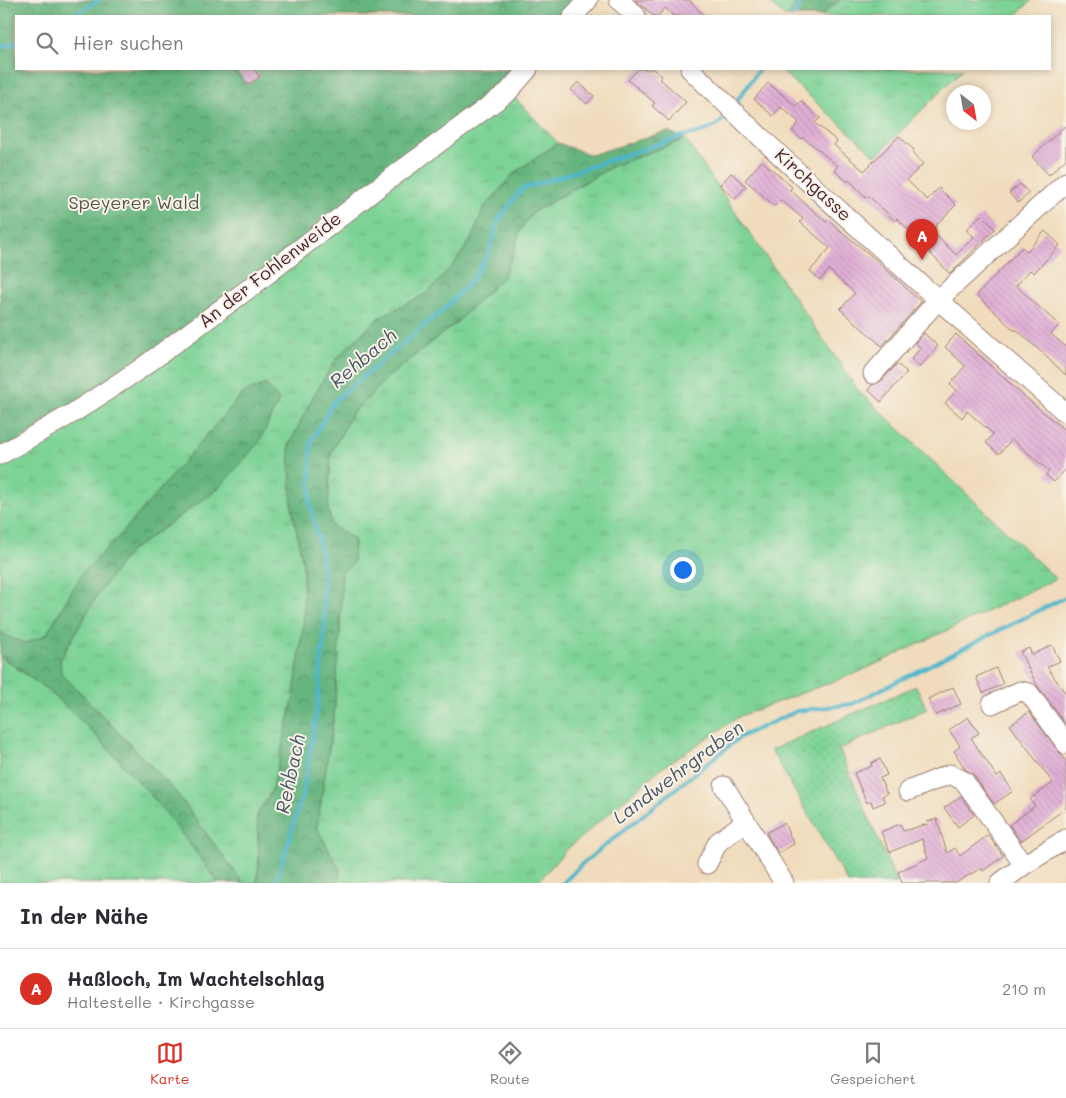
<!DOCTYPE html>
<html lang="de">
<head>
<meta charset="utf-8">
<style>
	:root { --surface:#fff; --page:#f7f7f7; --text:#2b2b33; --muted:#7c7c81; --line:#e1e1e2; --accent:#d93025 }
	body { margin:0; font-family:Mali,sans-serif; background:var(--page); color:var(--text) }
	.compass { position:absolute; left:946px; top:85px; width:45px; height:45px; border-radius:50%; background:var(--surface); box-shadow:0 2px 8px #0003; rotate:149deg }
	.you { position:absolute; left:682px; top:569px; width:18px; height:18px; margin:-12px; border:4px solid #fff; border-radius:50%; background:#1a73e8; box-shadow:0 0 0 8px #1a73e833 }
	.badge { display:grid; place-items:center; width:32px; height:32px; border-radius:50%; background:var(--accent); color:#fff; font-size:16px; font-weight:700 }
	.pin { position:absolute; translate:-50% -41px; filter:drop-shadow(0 1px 2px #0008) }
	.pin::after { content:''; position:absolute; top:26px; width:18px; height:15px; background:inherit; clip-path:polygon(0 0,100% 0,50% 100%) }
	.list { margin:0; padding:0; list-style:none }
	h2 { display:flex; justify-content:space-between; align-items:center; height:65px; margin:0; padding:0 20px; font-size:21px }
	h2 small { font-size:16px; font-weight:400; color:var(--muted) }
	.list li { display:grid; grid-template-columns:32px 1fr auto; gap:15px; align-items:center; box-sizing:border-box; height:80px; padding:0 20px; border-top:1px solid var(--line) }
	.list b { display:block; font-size:19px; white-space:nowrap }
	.list p { margin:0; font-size:16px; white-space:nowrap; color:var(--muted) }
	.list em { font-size:16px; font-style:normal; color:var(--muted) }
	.icon { flex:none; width:28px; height:28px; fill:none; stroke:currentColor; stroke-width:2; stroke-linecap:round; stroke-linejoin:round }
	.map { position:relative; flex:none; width:1066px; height:883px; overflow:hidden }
	.search { position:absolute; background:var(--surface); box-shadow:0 2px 8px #0003; left:15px; right:15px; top:15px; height:55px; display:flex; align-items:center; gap:12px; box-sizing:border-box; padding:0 18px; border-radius:0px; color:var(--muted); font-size:19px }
	.sheet { height:145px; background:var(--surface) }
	nav { display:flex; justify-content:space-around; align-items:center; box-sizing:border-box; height:70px; border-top:1px solid var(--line); background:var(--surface); font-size:14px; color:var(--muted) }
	nav a { display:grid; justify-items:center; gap:2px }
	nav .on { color:var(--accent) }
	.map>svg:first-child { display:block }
	.grass { fill:url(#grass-tufts); stroke:#647960 }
	.forest { fill:url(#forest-crowns); stroke:#586a55 }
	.park { fill:url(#park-dots); stroke:#647960 }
	.garden { fill:#7dd396; stroke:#647960 }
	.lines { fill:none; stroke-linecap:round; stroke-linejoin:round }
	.stream { stroke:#4db6cb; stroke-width:4 }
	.building { fill:url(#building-back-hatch) }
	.minor-casing { stroke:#9d7e74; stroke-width:21 }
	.minor { stroke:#fff; stroke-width:19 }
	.labels { text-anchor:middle; stroke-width:4; stroke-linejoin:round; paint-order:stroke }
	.street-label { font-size:18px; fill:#4a1f2b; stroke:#f7f3e8 }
	.park-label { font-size:18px; fill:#59554b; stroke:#f7f3e8 }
	.water-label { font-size:19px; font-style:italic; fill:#4b5463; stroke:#f7f3e8 }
</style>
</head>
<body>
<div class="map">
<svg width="1066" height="883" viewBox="0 0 1066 883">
	<defs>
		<pattern id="grass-tufts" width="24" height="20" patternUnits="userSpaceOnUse" patternTransform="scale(1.25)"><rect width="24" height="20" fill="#7dd396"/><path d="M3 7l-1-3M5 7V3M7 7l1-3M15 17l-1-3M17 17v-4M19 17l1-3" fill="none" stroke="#6eb581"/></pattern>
		<pattern id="forest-crowns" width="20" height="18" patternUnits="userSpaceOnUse" patternTransform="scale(1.25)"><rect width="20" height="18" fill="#66b57f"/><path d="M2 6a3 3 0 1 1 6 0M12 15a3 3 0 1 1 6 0" fill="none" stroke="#569368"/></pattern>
		<pattern id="park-dots" width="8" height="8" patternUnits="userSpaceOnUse" patternTransform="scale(1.25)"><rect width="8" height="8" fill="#7dd396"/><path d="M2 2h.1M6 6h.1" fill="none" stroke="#6eb581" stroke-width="1.8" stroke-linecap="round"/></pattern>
		<pattern id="building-back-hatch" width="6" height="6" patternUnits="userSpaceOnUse" patternTransform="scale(1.25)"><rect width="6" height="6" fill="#e0aed6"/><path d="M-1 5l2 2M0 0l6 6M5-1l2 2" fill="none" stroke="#c295b8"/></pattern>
	</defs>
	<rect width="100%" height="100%" fill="#f7f3e8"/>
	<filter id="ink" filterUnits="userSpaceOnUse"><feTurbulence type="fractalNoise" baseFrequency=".02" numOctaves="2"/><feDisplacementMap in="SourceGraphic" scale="10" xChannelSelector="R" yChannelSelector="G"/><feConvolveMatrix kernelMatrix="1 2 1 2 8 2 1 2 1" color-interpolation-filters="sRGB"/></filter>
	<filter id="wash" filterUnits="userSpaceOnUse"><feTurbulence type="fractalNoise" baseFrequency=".0096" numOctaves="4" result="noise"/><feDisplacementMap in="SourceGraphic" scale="20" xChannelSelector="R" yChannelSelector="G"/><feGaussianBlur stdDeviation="1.12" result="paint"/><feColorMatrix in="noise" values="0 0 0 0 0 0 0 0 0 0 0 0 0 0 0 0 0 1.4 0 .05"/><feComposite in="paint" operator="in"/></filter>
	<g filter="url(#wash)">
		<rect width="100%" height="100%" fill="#f0dcbc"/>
		<path class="grass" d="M 840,0 L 1032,0 L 1016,16 L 821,16 Z
			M 779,69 L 963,69 L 876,156 Z
			M 511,94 L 558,143 L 514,173 L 483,210 L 471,240 L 455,262 L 428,293 L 378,318 L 337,358 L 314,395 L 289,445 L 292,507 L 303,565 L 304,620 L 293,701 L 272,790 L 257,815 L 259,861 L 257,883 L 243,883 L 174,790 L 61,673 L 60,660 L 98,594 L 128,553 L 218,489 L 116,540 L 83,572 L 46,635 L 26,644 L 8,637 L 0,632 L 0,451 Z
			M 685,139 L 858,390 L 1056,579 L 859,672 L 740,716 L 659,770 L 565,851 L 537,883 L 338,883 L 340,870 L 317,828 L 334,715 L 340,629 L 342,572 L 353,563 L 354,539 L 332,526 L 328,509 L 331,453 L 351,415 L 387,378 L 456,323 L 503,277 L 513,254 L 520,230 L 533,212 L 613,166 Z
			M 0,656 L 49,691 L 85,724 L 160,805 L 219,883 L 0,883 Z"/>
		<path class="forest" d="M 0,0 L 591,0 L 577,16 L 16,16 L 16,69 L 532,69 L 223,304 L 0,451 Z
			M 798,0 L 840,0 L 821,16 L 788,16 Z
			M 668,131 L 685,139 L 613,166 L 533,212 L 520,230 L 513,254 L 503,277 L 456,323 L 387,378 L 351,415 L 331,453 L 328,509 L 332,526 L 354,539 L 353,563 L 342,572 L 340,629 L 334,715 L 317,828 L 340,870 L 338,883 L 257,883 L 259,861 L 257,815 L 272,790 L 293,701 L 304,620 L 303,565 L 292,507 L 289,445 L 314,395 L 337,358 L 378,318 L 428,293 L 455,262 L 471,240 L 483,210 L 514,173 L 558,143 L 591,155 Z
			M 266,384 L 279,400 L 260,441 L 218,489 L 128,553 L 98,594 L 60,660 L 61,673 L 174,790 L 243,883 L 219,883 L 160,805 L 85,724 L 49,691 L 0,655 L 0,632 L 8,637 L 26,643 L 46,635 L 83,572 L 116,540 L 243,393 Z"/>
		<path class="park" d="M 916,686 L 927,709 L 839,749 L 897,883 L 848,883 L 771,750 Z"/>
		<path class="garden" d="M 766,0 L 798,0 L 788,16 L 784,16 Z"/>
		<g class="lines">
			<path class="stream" d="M 71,16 L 99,0
				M 793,16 L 803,0
				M 0,46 L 16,43
				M 735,104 L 759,69
				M 276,883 L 304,789 L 317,708 L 325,625 L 321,552 L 310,504 L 311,442 L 334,401 L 444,309 L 474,277 L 489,252 L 499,219 L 522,189 L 683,136 C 700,133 718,129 728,114
				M 563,883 L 582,864 L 740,737 L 797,711 L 852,704 L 1066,597"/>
		</g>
		<g id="blocks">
			<path class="building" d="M 635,0 L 689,0 L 705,16 L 673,16 L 665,8 L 658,16 L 654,16 Z
				M 236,69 L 254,69 L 260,77 L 248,85 Z
				M 638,69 L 653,69 L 662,76 L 660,79 L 686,102 L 669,121 L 652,106 L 655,103 L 628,80 Z
				M 578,82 L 594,96 L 587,104 L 571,90 Z
				M 768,83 L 796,106 L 801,101 L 820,118 L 815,123 L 837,141 L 834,145 L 864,171 L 899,136 L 914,150 L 912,152 L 923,164 L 907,180 L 927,200 L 939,188 L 956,205 L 937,224 L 933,232 L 956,255 L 974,237 L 966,230 L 981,215 L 995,229 L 950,274 L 897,218 L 895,221 L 869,196 L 867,198 L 849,180 L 848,182 L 834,170 L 838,166 L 803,137 L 801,139 L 792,131 L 799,122 L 781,107 L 773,116 L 754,99 Z
				M 1066,125 L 1066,159 L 1049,175 L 1032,157 Z
				M 762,161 L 792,187 L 790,190 L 826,222 L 828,220 L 877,261 L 921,302 L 882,346 L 840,309 L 855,293 L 829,270 L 820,280 L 810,271 L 830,248 L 800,222 L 803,219 L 781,200 L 775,206 L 745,180 Z
				M 731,173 L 746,186 L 735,199 L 720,185 Z
				M 1020,184 L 1029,193 L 1018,203 L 1009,193 Z
				M 1045,231 L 1060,245 L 1034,273 L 1030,270 L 1016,286 L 1059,325 L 1051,334 L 1066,347 L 1066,375 L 1016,329 L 1015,331 L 977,295 L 1022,247 L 1027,251 Z
				M 924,333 L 938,346 L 920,367 L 911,359 L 921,348 L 915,343 Z
				M 956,334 L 1026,398 L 1066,431 L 1066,469 L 1054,482 L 1046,475 L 1049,471 L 1012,439 L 999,454 L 986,443 L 993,434 L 967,411 L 962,418 L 945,403 L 957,390 L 950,384 L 965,366 L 945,347 Z
				M 897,364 L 907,372 L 881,402 L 868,390 L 872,385 L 881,381 Z
				M 1052,645 L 1060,661 L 1047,667 L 1066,694 L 1066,725 L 1037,685 L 1020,652 L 1029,648 L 1032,655 Z
				M 996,668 L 1003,684 L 983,693 L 976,677 Z
				M 953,687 L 961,704 L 936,715 L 928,699 Z
				M 1029,712 L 1066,761 L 1066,808 L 1021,841 L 1009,825 L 1035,806 L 1030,799 L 1053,783 L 1010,725 Z
				M 968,717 L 979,733 L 971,738 L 997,777 L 1001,774 L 1013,791 L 994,804 L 973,774 L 966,770 L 954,751 L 960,746 L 949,730 Z
				M 880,759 L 887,775 L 880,778 L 887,794 L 882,796 L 885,802 L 873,807 L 871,801 L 867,803 L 854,773 L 872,766 L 871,763 Z
				M 961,796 L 974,815 L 958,827 L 944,808 Z
				M 937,819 L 947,853 L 955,848 L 960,856 L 988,835 L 1003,856 L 983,871 L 981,868 L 956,883 L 902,883 L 898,872 L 928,858 L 922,839 L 890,852 L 881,832 L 900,824 L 903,831 L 928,824 L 927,822 Z
				M 784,823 L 794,844 L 778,853 L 766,833 Z"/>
		</g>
	</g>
	<g filter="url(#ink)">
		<use href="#blocks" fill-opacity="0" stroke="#9d7e74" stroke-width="1"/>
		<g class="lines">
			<g class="minor-casing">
				<path id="minor" d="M 619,0 L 636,16
					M 573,16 L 588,0
					M 690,69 C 811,188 939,301 1066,413
					M 873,374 L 938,300 L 1066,182
					M 0,455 L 73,413 L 140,369 L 255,284 L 376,189 L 508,92 L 528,69
					M 992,704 L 1020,691 L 1029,693 L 1066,744
					M 724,786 L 784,883
					M 908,791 L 950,774 L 964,781 L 1024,865
					M 707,864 L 718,842 L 745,822
					M 1000,883 L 1024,865 L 1066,839"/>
			</g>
			<use href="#minor" class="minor"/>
		</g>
	</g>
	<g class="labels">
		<g class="street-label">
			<text transform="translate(813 185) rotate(43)" y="6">Kirchgasse</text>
			<text transform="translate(270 270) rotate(-38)" y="6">An der Fohlenweide</text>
		</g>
		<g class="park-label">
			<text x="134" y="209">Speyerer Wald</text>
		</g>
		<g class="water-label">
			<text transform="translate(363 358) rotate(-40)" y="7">Rehbach</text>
			<text transform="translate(678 772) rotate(-37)" y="7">Landwehrgraben</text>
			<text transform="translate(290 774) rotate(-78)" y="7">Rehbach</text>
		</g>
	</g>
</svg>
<svg class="compass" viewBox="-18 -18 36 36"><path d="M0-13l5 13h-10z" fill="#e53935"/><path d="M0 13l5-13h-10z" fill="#7c7c81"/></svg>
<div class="you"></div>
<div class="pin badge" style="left:922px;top:260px">A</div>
<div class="search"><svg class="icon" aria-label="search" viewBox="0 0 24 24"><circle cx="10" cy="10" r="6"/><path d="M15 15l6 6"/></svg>Hier suchen</div>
</div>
<section class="sheet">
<h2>In der Nähe<small></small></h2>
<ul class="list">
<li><span class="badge">A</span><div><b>Haßloch, Im Wachtelschlag</b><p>Haltestelle · Kirchgasse</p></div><em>210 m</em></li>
</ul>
</section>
<nav>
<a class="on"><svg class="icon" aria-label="map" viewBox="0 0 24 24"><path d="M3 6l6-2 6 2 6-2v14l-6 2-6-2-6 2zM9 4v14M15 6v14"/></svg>Karte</a>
<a><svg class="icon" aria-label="directions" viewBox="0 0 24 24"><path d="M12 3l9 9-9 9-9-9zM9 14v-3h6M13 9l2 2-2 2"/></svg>Route</a>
<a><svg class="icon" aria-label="saved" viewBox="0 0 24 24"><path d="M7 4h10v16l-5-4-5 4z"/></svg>Gespeichert</a>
</nav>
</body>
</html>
